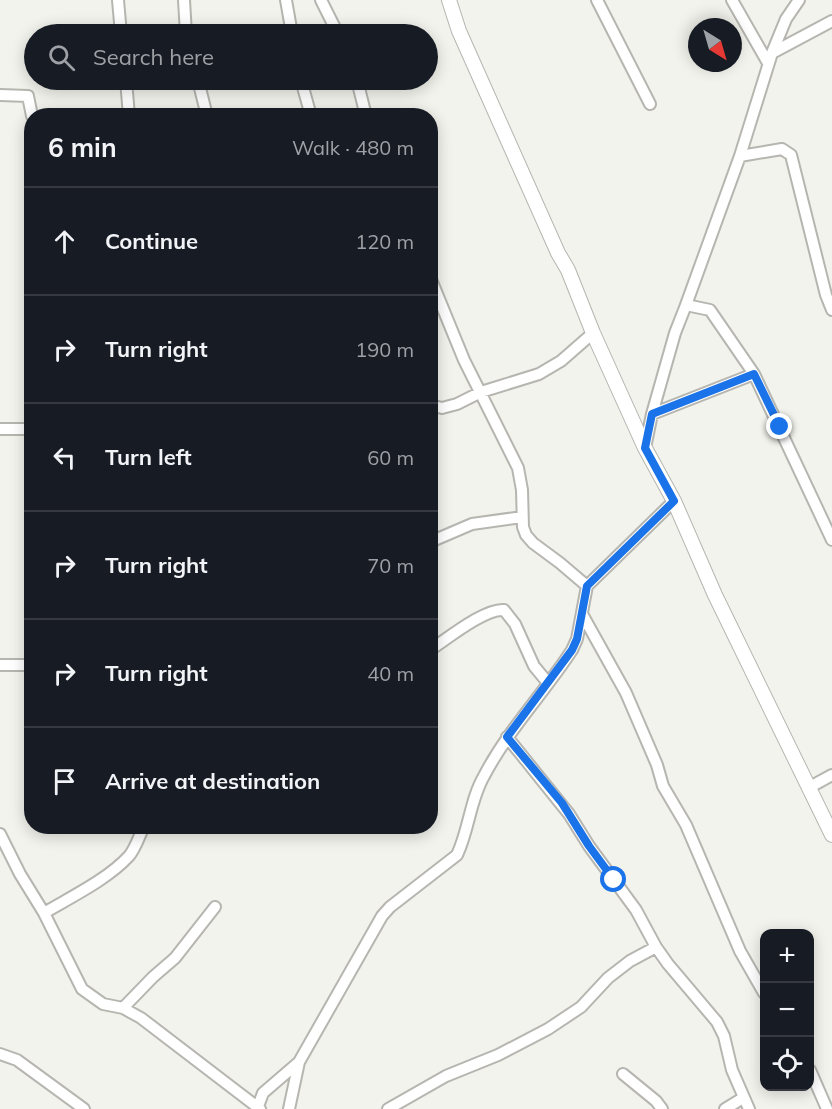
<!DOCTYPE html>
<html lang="en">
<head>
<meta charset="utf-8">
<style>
	:root { --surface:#171b24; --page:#242831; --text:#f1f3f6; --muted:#9ea1a6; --line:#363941 }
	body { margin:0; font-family:Mulish,sans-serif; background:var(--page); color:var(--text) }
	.controls { position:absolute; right:18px; bottom:18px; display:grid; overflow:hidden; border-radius:12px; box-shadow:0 3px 15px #0003 }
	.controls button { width:54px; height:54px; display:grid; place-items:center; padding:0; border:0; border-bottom:2px solid var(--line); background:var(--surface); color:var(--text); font:30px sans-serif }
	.compass { position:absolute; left:688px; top:18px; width:54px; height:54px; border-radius:50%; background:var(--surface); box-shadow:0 3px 15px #0003; rotate:143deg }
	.stop { position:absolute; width:18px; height:18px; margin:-14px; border:4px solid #1a73e8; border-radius:50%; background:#fff }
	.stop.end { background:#1a73e8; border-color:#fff; box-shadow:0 2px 6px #0008 }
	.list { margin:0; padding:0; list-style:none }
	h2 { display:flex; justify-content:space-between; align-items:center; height:78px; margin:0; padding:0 24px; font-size:26px }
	h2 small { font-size:20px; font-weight:400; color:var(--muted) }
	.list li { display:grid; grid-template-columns:39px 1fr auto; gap:18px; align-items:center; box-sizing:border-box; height:108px; padding:0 24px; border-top:2px solid var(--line) }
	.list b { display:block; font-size:22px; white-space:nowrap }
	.list em { font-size:20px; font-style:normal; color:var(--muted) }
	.icon { flex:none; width:33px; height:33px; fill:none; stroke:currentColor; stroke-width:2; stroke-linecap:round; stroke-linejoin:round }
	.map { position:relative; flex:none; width:832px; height:1109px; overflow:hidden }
	.search { position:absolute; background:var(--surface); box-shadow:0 3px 15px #0003; left:24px; top:24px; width:414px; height:66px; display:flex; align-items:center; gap:15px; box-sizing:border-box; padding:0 21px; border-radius:33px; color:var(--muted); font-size:22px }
	.panel { position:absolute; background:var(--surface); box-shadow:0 3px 15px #0003; left:24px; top:108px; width:414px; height:726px; border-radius:24px }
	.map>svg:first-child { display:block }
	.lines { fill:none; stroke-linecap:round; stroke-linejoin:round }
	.minor-casing { stroke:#b6b5b0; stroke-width:14 }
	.tertiary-casing { stroke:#b6b5b0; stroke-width:16 }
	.minor { stroke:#fff; stroke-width:10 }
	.tertiary { stroke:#fff; stroke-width:14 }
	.route { stroke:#1a73e8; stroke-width:8 }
</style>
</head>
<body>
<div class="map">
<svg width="832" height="1109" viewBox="0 0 832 1109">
	<rect width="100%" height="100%" fill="#f3f3ed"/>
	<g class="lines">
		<g class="minor-casing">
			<path id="minor" d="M 118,0 L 121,34
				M 184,0 L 186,34
				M 286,0 L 292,34
				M 321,0 L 338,34
				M 597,0 L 650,104
				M 732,0 L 768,63
				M 772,53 L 832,21
				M 126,80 L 129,116
				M 198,80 L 207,116
				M 301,80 L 311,116
				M 357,80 L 366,116
				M 0,95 L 28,96 L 32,116
				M 740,156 L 782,149 L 791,155 L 826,295 L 832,310
				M 430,277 L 464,360 L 518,468 L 522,490 L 523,527 L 526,535 L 533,543 L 560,563 L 587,586
				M 686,305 L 740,156 L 772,53 L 786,19 L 799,0
				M 430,405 L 442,408 L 457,404 L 481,392 L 539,374 L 561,361 L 593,333
				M 652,414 L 675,333 L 686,305 L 710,310 L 754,374 L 832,540
				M 0,429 L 32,429
				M 645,448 L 652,414 L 754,374
				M 430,542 L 472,524 L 522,517
				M 582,614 L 626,693 L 657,765 L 663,786 L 686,825 L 740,951 L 764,993
				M 430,650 C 447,639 485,608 504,610 L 515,624 L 534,666 L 548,683
				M 0,665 L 32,665
				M 507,737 L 569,814 L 589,846 L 636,910 L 656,947 L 668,964 L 717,1022 L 724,1036 L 732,1070 L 749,1109
				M 810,787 L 832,775
				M 0,834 L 20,874 L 44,913 L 82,989 L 103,1004 L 123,1008 L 141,1018 L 260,1109
				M 44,913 C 71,897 108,879 129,856 C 136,848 139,836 144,826
				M 123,1008 L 153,977 L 175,958 L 215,907
				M 0,1054 L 17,1060 L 84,1109
				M 810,1070 L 827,1109
				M 623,1074 L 656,1101 L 662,1109
				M 257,1109 L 263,1093 L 299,1062
				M 289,1109 L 299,1062 L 382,916 L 390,907 L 457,855 C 469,830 470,800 484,776 C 508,730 544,693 572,650 L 577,639 L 587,586 L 674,501
				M 388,1109 L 446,1076 L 498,1055 L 548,1029 L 581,1007 L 608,978 L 630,961 L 656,947
				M 725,1109 L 743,1098"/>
		</g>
		<g class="tertiary-casing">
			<path id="tertiary" d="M 449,0 L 459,31 L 558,253 L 568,270 L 593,333 L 645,448 L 674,501 L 715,595 L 832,835"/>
		</g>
		<use href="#minor" class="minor"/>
		<use href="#tertiary" class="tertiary"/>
	</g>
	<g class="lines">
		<path class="route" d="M 614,880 L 589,846 L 562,803 L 507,737 L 572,650 L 577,639 L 587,586 L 674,501 L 645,448 L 652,414 L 754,374 L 780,427"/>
	</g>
</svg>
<div class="controls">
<button>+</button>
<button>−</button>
<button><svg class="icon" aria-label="locate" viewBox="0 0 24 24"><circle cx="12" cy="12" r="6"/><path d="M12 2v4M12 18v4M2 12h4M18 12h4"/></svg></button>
</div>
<svg class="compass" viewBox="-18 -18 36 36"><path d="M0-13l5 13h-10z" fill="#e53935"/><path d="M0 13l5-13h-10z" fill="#9ea1a6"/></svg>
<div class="stop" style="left:614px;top:880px"></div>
<div class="stop end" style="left:780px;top:427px"></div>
<div class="search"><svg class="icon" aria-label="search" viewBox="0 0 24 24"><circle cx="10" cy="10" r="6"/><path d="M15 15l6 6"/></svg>Search here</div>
<section class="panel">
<h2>6 min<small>Walk · 480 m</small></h2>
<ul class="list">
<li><svg class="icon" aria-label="ahead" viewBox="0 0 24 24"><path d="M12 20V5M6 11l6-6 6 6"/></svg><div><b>Continue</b></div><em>120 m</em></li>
<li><svg class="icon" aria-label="right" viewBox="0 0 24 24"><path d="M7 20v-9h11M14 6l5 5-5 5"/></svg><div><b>Turn right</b></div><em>190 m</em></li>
<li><svg class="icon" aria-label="left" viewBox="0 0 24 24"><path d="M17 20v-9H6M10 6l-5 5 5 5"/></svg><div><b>Turn left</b></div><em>60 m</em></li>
<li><svg class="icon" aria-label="right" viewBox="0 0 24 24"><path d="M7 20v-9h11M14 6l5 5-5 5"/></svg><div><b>Turn right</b></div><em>70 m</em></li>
<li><svg class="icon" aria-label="right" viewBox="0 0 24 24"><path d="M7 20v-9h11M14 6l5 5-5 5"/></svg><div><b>Turn right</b></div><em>40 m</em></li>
<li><svg class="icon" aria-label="arrive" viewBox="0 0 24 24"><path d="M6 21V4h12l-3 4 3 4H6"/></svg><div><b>Arrive at destination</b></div></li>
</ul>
</section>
</div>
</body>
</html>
